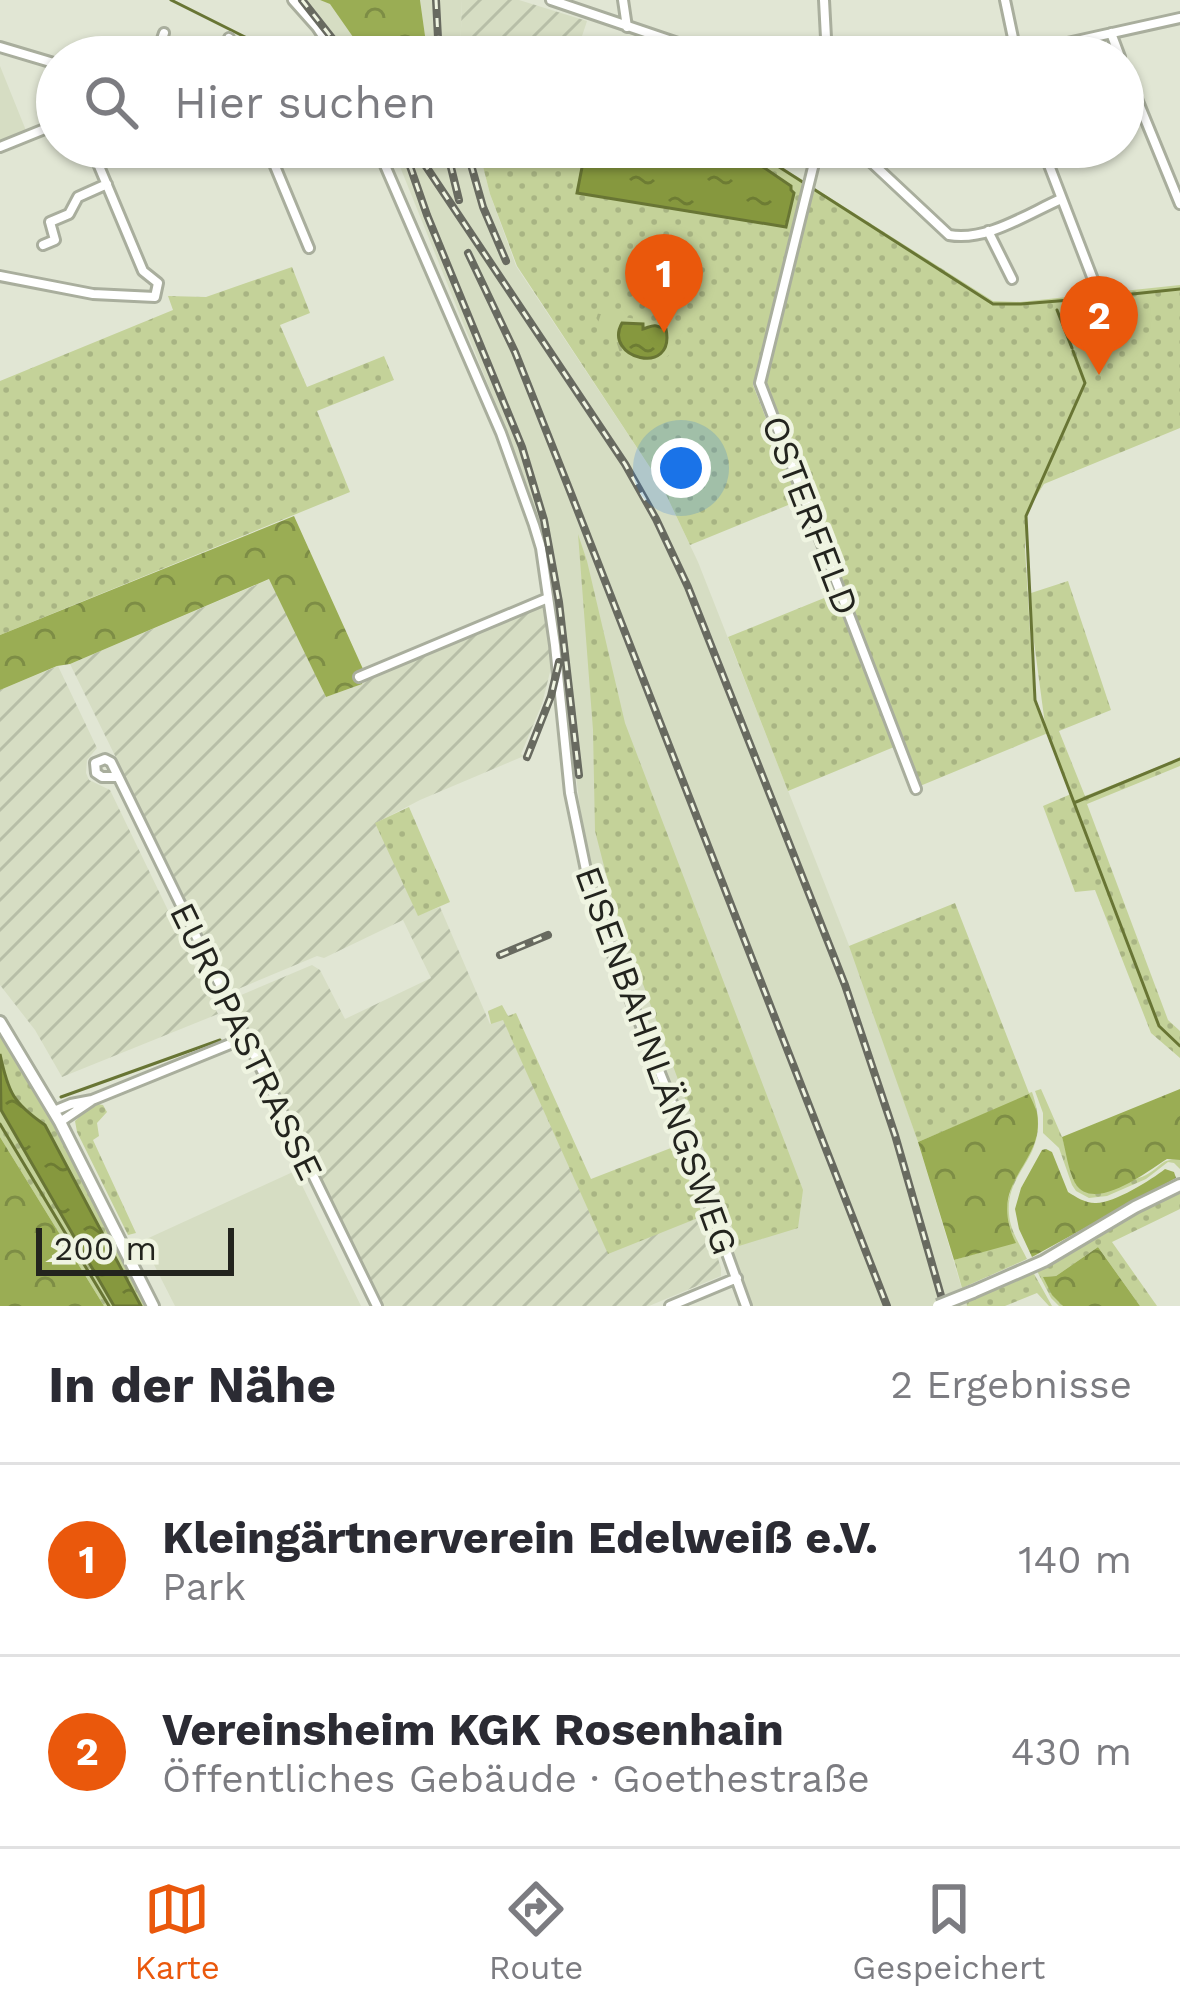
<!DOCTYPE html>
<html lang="de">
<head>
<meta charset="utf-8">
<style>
	:root { --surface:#fff; --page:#f7f7f7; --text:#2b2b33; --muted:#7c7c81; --line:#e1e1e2; --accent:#ea580c }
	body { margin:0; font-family:"Work Sans",sans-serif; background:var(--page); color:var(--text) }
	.scale { position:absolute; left:36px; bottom:30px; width:198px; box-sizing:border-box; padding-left:12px; border:6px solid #23241e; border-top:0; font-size:33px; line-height:42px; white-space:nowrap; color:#23241e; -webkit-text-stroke:9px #eff4e1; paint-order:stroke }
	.you { position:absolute; left:681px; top:468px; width:42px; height:42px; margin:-30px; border:9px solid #fff; border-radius:50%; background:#1a73e8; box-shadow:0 0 0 18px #1a73e833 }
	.badge { display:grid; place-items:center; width:78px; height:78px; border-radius:50%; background:var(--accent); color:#fff; font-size:39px; font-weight:700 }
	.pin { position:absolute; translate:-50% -99px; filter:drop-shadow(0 3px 6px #0008) }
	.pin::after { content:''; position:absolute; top:63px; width:42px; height:36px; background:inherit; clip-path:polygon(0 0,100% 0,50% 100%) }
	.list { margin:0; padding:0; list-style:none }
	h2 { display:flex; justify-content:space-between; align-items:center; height:156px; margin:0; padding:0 48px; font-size:51px }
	h2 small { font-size:39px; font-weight:400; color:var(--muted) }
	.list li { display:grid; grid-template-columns:78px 1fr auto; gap:36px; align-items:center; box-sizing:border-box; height:192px; padding:0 48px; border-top:3px solid var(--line) }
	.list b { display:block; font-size:45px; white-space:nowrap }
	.list p { margin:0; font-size:39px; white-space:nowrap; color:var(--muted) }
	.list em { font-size:39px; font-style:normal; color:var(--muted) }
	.icon { flex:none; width:66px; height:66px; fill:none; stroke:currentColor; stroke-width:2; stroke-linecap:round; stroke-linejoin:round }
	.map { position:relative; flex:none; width:1180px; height:1306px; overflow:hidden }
	.search { position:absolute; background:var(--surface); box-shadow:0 3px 9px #0004; left:36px; right:36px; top:36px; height:132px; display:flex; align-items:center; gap:30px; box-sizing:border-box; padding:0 42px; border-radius:66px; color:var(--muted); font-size:45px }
	.sheet { height:540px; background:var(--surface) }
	nav { display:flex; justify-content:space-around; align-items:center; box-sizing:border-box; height:168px; border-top:3px solid var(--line); background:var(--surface); font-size:33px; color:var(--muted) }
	nav a { display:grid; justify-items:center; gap:6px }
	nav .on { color:var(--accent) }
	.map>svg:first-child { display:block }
	.built { fill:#d6ddc3 }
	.industrial { fill:url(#industrial-furrows) }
	.grass { fill:url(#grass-dots) }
	.forest { fill:url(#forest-crowns) }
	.park { fill:url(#park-tufts) }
	.water { fill:url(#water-ripples); stroke:#687534; stroke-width:3 }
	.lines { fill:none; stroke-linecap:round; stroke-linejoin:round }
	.stream { stroke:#687534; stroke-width:3 }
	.minor-casing { stroke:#a9ae9d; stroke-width:14 }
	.secondary-casing { stroke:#a9ae9d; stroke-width:16 }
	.minor { stroke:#fff; stroke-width:8 }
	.secondary { stroke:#fff; stroke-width:10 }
	.rail-casing { stroke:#686a60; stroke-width:8 }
	.rail { stroke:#eff4e1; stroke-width:3; stroke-dasharray:9; stroke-linecap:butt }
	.secondary-bridge-casing { stroke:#a9ae9d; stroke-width:16; stroke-linecap:butt }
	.secondary-bridge { stroke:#fff; stroke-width:10 }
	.labels { text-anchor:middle; stroke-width:9; stroke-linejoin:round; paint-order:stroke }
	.street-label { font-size:36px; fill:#23241e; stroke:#eff4e1 }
</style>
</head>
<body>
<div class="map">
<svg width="1180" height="1306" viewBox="0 0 1180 1306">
	<defs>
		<pattern id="industrial-furrows" width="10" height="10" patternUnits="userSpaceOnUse" patternTransform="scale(3)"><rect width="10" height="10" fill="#d6ddc3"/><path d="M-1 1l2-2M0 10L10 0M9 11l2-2" fill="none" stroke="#b7bea7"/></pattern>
		<pattern id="grass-dots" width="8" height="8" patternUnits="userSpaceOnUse" patternTransform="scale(3)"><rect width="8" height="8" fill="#c4d299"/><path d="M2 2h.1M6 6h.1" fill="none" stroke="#a8b483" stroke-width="1.8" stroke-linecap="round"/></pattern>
		<pattern id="forest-crowns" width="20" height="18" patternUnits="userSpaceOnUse" patternTransform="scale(3)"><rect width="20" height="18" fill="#9aad54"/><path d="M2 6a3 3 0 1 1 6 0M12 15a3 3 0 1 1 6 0" fill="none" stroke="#7d8d45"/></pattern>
		<pattern id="park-tufts" width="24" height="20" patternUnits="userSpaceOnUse" patternTransform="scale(3)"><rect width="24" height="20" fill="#c4d299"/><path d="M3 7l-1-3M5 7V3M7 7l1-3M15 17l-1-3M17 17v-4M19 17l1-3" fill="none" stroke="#a8b483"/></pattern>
		<pattern id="water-ripples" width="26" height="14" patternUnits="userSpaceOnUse" patternTransform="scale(3)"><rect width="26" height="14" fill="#86983e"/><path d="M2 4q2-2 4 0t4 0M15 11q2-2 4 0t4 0" fill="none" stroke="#6d7c33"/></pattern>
	</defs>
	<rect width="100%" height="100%" fill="#e1e6d4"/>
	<path class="built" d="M 298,0 L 320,0 L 330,3 L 367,57 L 343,57 L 319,24 Z
		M 420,0 L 462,0 L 460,57 L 428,57 Z
		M 0,66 L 27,133 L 0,144 Z
		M 392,147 L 478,147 L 490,194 L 516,266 L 661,484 L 698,562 L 863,981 L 918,1142 L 967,1306 L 750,1306 L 600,898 L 584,838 L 566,699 L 547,699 L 554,667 L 543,543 L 506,429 Z
		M 295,1171 L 361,1306 L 175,1306 L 142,1241 Z"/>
	<path class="industrial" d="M 462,0 L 519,0 L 587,21 L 575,57 L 460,57 Z
		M 270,579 L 326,697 L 362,684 L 363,669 L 426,642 L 546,602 L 552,649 L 551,668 L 542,704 L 521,754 L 524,756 L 420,800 L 376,823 L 418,915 L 440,907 L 490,1024 L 503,1019 L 608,1253 L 704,1215 L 721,1268 L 721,1276 L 649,1306 L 383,1306 L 234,998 L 312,965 L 320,970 L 345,1019 L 431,978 L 403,920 L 324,958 L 317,956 L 231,992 L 70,664 Z
		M 58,666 L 97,748 L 87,760 L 86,773 L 89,780 L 110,790 L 218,1014 L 62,1077 L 35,1030 L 0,985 L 0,690 Z"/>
	<path class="grass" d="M 478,147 L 750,147 L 804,181 L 753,385 L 798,501 L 690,545 L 661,484 L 517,266 L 490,194 Z
		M 813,187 L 993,301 L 1020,302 L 1180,285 L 1180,428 L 1044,484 L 1027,511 L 1025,548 L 1034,700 L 1046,732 L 1032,627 L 1031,593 L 1068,581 L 1111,710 L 1059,731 L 1085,796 L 1180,758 L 1180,766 L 1087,804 L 1168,1020 L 1180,1031 L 1180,1058 L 1151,1033 L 1095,890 L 1075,892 L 1043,806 L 1071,794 L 1048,733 L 920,786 L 764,384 Z
		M 292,267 L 310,313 L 280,325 L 307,387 L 384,356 L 394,380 L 317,411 L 350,492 L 0,635 L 0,381 L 173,310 L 168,296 L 206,297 Z
		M 578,534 L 587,561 L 625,723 L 803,1190 L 798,1228 L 739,1246 L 614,905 L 595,831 L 593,730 Z
		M 834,594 L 894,747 L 788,791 L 728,637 Z
		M 409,807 L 450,902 L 418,916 L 375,823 Z
		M 955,903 L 1029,1093 L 1032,1092 C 1055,1158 1005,1166 1009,1214 C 1010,1230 1020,1245 1027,1259 L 962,1288 L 954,1260 L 1015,1242 L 1006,1221 L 1006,1209 L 1012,1184 L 1034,1143 L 1029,1095 L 918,1142 L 849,946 Z
		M 502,1005 L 508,1016 L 516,1013 L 591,1179 L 676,1146 L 703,1216 L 608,1254 L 503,1020 L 491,1024 L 488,1011 Z
		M 0,1035 L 48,1115 L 149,1306 L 104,1306 L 0,1137 Z
		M 1041,1089 L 1062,1137 L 1076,1185 C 1094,1183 1131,1183 1146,1175 C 1160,1168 1162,1157 1180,1160 L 1180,1169 L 1174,1163 L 1168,1162 L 1146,1179 L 1107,1196 L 1089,1198 L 1076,1191 L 1072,1185 L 1059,1148 L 1043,1133 L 1043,1113 L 1035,1091 Z
		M 98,1104 L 103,1105 L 107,1112 L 97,1123 L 99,1136 L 93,1140 L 136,1233 L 128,1235 L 77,1132 L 75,1121 L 86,1110 Z
		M 1180,1189 L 1180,1209 L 1112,1242 L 1157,1306 L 1140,1306 L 1098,1247 L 1056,1276 L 1044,1277 L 1063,1306 L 1059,1306 L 1051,1298 L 1037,1271 L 1135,1211 Z
		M 1033,1272 L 1052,1306 L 1049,1306 L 1037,1293 L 1005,1306 L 967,1306 L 966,1300 L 973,1296 Z"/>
	<path class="forest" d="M 320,0 L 420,0 L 428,57 L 367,57 L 330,4 Z
		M 294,516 L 363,669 L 362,684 L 326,697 L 269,579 L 70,664 L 57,666 L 0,690 L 0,635 Z
		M 1180,1089 L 1180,1160 L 1167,1159 C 1148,1171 1093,1214 1075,1183 C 1068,1170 1066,1151 1062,1137 Z
		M 1029,1094 C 1032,1100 1035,1106 1037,1113 C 1046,1165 985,1180 1016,1243 L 954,1260 L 918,1142 Z
		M 0,1137 L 104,1306 L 0,1306 Z
		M 1046,1149 L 1052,1152 L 1068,1192 C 1076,1197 1085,1203 1095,1203 C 1113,1204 1151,1180 1165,1169 L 1174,1172 L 1176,1178 L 1032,1257 L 1019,1229 L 1015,1209 L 1021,1188 L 1042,1150 Z
		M 1098,1247 L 1140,1306 L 1063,1306 L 1052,1295 L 1043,1277 L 1056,1276 Z"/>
	<path class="park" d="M 593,313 L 674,324 L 670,354 L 663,360 L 633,365 L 616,349 Z"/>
	<path class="water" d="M 586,147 L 721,147 L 744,154 L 791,186 L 791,190 L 794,193 L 786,227 L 577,193 Z
		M 622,323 L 643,324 L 643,329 C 655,325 652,324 666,329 C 676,378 602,358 622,323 Z
		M 0,1054 C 8,1092 13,1103 45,1125 L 141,1306 L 114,1306 L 1,1110 Z"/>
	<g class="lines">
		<path class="stream" d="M 171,0 L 247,38 L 273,44 L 321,49
			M 748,147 L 993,304 L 1021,304 L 1095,298
			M 1104,297 L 1180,289
			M 1057,310 L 1072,348
			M 1073,351 L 1085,383 L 1026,516 L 1035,700 L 1159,1026 L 1180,1046
			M 1076,802 L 1180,759
			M 61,1097 L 220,1040
			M 0,1124 L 109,1306"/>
		<g class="minor-casing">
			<path id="minor" d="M 293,0 L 317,27 L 337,57
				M 551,0 L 719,57
				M 623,0 L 627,27
				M 824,0 L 827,57
				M 1005,0 L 1017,57
				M 1111,33 L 1120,57
				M 0,47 L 57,64
				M 156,57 L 164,33
				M 222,57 L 229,38
				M 1004,57 L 1180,18
				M 1123,65 L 1180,204
				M 0,147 L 57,124
				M 270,147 L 272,159 L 309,248
				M 334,147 L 360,155 L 380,154
				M 377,147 L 501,433 L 534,525 L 541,548 L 555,645 L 570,793 L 588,880 L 616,964 L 677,1115 L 746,1306
				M 818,147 L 760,383 L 916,789
				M 855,147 L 949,235 C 986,242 1027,214 1061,199
				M 1042,147 L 1114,334
				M 988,231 L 1012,279
				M 43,245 L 55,240 L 50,222 L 69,214 L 78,197 L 107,184
				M 0,276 L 93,294 L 155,297 L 158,283 L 143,271 L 91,147
				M 359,677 L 548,598
				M 116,777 L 102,777 L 96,773 L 95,763 L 105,759 L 111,762 L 377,1306
				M 54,1111 L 71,1104 L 92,1100 L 245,1038
				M 60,1122 L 91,1101
				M 670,1306 L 737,1278"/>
		</g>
		<g class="secondary-casing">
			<path id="secondary" d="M 0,1022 L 60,1122 L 153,1306
				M 973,1292 L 1044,1261 L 1135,1207 L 1180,1185"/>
		</g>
		<use href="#minor" class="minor"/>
		<use href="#secondary" class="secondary"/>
		<g class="rail-casing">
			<path id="rail" d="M 302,0 L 347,57
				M 436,0 L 439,57
				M 413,147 L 625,464 L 656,519 L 688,587 L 845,985 L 895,1135 L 944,1306
				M 446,147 L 459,200
				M 466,147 L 483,207 L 506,261
				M 404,149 L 427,215 L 522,447 L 544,520 L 559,602 L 579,775
				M 468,253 L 515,352 L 570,491 L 887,1306
				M 527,757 L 551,696 L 559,662
				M 500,955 L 548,935"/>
		</g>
		<use href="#rail" class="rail"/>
		<g class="secondary-bridge-casing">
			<path id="secondary-bridge" d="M 938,1306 L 973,1292"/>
		</g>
		<use href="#secondary-bridge" class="secondary-bridge"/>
	</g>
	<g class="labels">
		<g class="street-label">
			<text transform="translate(811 515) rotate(69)" y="13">OSTERFELD</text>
			<text transform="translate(247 1041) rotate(64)" y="13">EUROPASTRASSE</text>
			<text transform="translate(657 1060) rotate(70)" y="13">EISENBAHNLÄNGSWEG</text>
		</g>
	</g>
</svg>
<div class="scale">200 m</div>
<div class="you"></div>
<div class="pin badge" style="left:664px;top:333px">1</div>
<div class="pin badge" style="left:1099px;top:375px">2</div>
<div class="search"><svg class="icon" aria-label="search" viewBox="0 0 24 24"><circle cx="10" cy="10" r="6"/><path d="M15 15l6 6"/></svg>Hier suchen</div>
</div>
<section class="sheet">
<h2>In der Nähe<small>2 Ergebnisse</small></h2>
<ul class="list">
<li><span class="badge">1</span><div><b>Kleingärtnerverein Edelweiß e.V.</b><p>Park</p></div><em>140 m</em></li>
<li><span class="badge">2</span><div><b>Vereinsheim KGK Rosenhain</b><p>Öffentliches Gebäude · Goethestraße</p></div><em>430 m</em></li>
</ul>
</section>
<nav>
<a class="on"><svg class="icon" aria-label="map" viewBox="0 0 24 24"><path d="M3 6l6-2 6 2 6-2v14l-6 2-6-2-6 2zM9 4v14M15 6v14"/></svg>Karte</a>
<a><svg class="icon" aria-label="directions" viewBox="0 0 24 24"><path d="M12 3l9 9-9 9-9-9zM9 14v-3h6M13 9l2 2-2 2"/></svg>Route</a>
<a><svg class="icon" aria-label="saved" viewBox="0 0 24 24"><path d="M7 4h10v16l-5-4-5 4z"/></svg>Gespeichert</a>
</nav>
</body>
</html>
